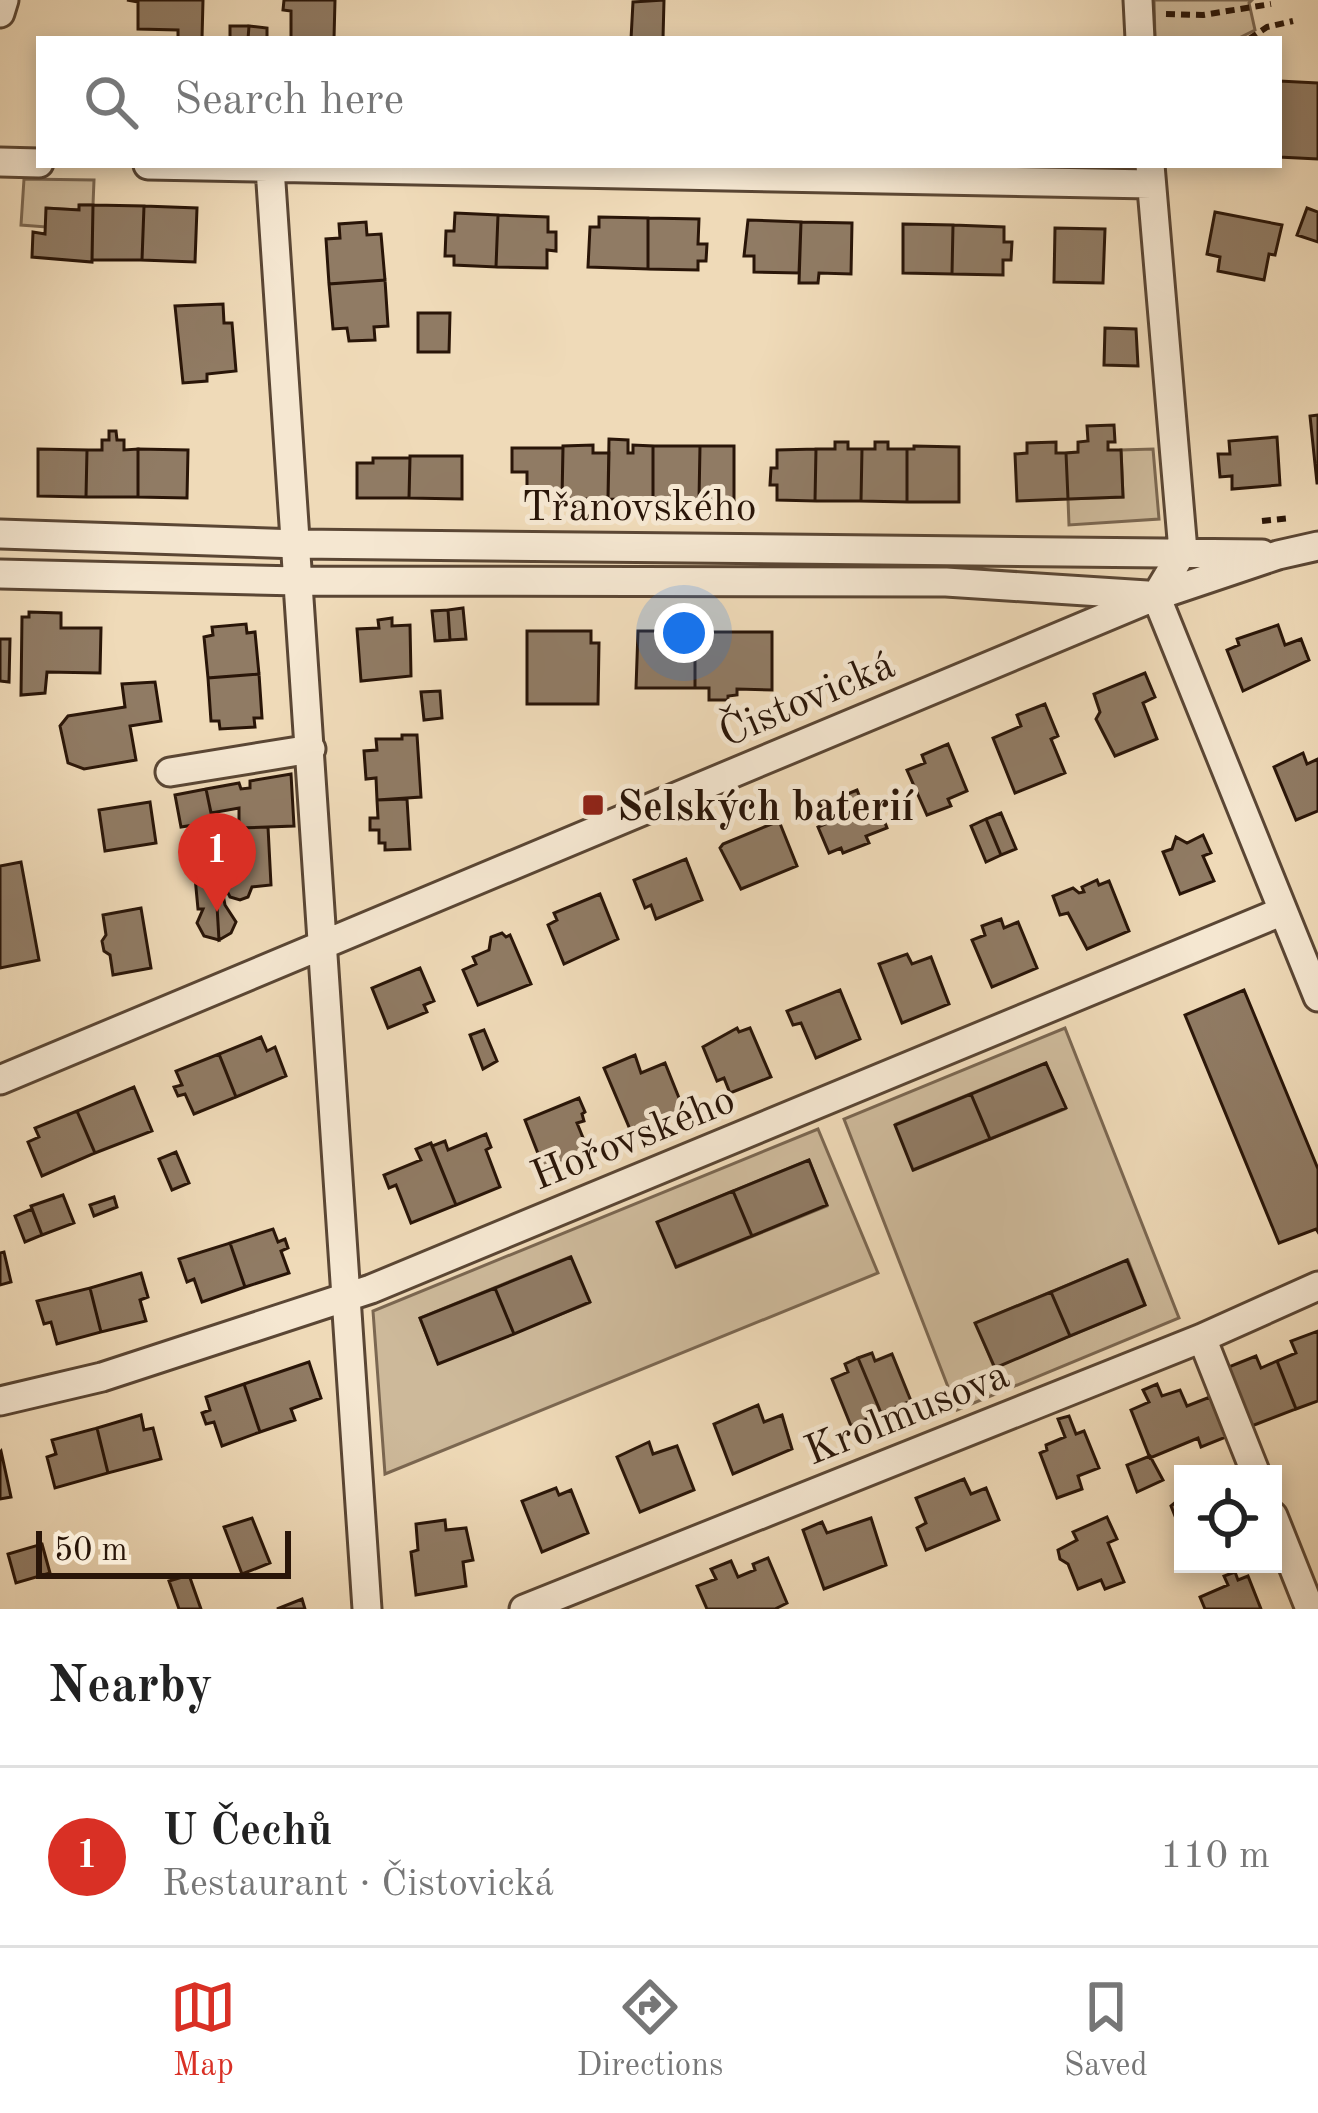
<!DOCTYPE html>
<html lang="en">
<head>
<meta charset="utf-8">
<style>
	:root { --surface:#fff; --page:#f6f6f6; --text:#222; --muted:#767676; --line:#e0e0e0; --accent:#d93025 }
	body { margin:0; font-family:"Old Standard TT",serif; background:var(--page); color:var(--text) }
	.controls { position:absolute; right:36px; bottom:36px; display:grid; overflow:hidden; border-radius:0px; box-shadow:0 6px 18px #0003 }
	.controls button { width:108px; height:108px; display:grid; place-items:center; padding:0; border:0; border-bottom:3px solid var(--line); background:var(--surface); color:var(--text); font:60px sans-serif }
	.scale { position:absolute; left:36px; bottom:30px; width:255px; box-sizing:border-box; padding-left:12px; border:6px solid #291508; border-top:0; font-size:33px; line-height:42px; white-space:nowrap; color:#291508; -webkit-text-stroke:9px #f5e7d1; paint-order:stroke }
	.you { position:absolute; left:684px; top:633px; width:42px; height:42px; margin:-30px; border:9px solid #fff; border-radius:50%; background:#1a73e8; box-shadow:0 0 0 18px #1a73e833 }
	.badge { display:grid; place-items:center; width:78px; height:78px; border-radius:50%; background:var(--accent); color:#fff; font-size:39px; font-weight:700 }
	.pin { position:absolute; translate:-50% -99px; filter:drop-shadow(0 3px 6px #0008) }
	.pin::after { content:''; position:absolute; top:63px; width:42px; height:36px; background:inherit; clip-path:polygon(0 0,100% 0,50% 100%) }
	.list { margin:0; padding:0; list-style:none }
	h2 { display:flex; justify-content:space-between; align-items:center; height:156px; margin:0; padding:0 48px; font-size:51px }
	h2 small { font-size:39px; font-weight:400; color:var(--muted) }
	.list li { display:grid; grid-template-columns:78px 1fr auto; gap:36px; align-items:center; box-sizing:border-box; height:180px; padding:0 48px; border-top:3px solid var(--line) }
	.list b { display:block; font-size:45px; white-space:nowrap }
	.list p { margin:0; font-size:39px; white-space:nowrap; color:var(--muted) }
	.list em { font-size:39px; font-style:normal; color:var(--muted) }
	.icon { flex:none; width:66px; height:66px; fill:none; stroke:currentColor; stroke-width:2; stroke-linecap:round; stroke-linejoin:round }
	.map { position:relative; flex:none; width:1318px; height:1609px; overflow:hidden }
	.search { position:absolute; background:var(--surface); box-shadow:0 6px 18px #0003; left:36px; right:36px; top:36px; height:132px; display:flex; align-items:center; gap:30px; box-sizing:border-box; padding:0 42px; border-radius:0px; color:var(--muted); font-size:45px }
	.sheet { height:336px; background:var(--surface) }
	nav { display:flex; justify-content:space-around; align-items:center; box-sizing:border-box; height:168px; border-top:3px solid var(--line); background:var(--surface); font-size:33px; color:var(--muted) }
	nav a { display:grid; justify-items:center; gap:6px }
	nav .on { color:var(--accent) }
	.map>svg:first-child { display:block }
	.green { fill:#cdb99a; stroke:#7b6751; stroke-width:3; fill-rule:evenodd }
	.building { fill:#907b64; stroke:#291508; stroke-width:3 }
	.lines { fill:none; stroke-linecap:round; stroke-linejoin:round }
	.minor-casing { stroke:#5a4634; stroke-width:33 }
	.path { stroke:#291508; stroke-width:6; stroke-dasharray:9 6; stroke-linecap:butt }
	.minor { stroke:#f5e7d1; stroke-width:27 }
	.poi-dot { fill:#8f2418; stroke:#f5e7d1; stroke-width:4.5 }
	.labels { text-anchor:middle; stroke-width:10; stroke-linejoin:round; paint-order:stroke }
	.street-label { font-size:42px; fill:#291508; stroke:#f5e7d1 }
	.poi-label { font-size:42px; font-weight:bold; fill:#291508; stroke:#f5e7d1; text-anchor:start }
</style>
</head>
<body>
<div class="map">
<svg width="1318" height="1609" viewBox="0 0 1318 1609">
	<rect width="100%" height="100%" fill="#efdab8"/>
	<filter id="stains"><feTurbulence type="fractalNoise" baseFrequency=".00167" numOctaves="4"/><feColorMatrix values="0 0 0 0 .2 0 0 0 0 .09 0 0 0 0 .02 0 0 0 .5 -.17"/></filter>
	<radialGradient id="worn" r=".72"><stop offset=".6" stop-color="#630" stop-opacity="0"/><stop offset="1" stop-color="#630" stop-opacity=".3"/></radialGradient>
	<path class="green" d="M 1154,0 L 1252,0 L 1249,3 L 1255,30 L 1237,39 L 1155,39 Z
		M 24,179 L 94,180 L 93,205 L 80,205 L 79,210 L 47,208 L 46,227 L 21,225 Z
		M 1153,449 L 1159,519 L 1069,525 L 1068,499 L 1123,497 L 1121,450 Z
		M 1065,1028 L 1179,1318 L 957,1410 L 844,1119 ZM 1046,1063 L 1065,1109 L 914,1170 L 896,1124 ZM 1128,1260 L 1145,1305 L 994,1367 L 976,1323 Z
		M 818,1129 L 878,1273 L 385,1474 L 373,1311 ZM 809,1160 L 827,1206 L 677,1267 L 658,1222 ZM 570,1257 L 589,1303 L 438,1363 L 420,1318 Z"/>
	<path class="building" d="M 127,0 L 203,0 L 202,39 L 178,39 L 178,30 L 138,29 L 138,2 Z
		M 284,0 L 335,0 L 334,39 L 291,39 L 291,11 L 283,10 Z
		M 664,0 L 663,39 L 631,39 L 633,2 Z
		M 230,26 L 249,26 L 248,39 L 230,39 Z
		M 249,26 L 267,28 L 267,39 L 248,39 Z
		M 1279,81 L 1318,83 L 1318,159 L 1279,157 Z
		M 79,205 L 93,205 L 92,262 L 32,257 L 33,232 L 45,234 L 46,208 L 79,210 Z
		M 93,205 L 144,206 L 142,260 L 92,260 Z
		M 144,206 L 197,208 L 195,262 L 142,260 Z
		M 1307,208 L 1318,212 L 1318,242 L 1297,235 Z
		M 1215,212 L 1282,225 L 1275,255 L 1269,254 L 1264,280 L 1218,271 L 1220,257 L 1207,254 Z
		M 455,213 L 498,215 L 496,267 L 454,265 L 454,256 L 445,256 L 446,231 L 454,231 Z
		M 498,215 L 548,217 L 548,232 L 556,232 L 556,251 L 547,250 L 547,268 L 496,267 Z
		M 599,217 L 648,218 L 648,269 L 588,267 L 590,227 L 599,227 Z
		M 648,218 L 699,219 L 698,244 L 707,244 L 706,261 L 698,261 L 698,270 L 648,269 Z
		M 748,220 L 801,222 L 799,273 L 754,272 L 754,256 L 744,256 Z
		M 366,222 L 367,235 L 381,234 L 385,280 L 329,284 L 326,239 L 340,238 L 339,224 Z
		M 801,222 L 852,223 L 851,274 L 819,273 L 818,283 L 799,283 Z
		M 903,224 L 953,225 L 952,274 L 903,273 Z
		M 953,225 L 1004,227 L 1004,242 L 1012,242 L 1011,260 L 1003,260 L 1003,275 L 952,274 Z
		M 1055,228 L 1105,229 L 1103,283 L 1054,282 Z
		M 385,280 L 388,326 L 374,327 L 375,340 L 349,341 L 347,328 L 333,329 L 329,284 Z
		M 223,304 L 224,323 L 232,323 L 236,371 L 207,374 L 207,381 L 183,383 L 175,306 Z
		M 418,313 L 450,313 L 449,352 L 418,352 Z
		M 1105,328 L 1136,329 L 1138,366 L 1104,365 Z
		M 1318,415 L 1318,483 L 1317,483 L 1310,416 Z
		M 1114,425 L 1115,442 L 1108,442 L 1108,450 L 1121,450 L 1123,497 L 1068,499 L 1066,453 L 1078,452 L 1078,442 L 1088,441 L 1087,426 Z
		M 109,431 L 116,431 L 117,440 L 124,440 L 124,450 L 138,449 L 138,497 L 86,497 L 87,450 L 102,450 L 102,440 L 109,440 Z
		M 1277,437 L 1280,485 L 1232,489 L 1232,476 L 1220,477 L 1218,454 L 1230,454 L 1229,441 Z
		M 609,439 L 628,440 L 628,453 L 633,453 L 633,445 L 653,446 L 653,500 L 608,499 Z
		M 835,442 L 848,442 L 848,449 L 862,449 L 861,501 L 815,501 L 816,449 L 835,449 Z
		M 875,442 L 888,442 L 888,449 L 907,449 L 907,502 L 861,501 L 862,449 L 875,449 Z
		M 1056,442 L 1056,453 L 1066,453 L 1068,499 L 1017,501 L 1015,454 L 1027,453 L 1027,443 Z
		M 593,445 L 593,453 L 609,453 L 608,499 L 562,499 L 563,446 Z
		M 653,446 L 700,446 L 699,500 L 653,500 Z
		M 700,446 L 734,446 L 734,501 L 699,500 Z
		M 914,446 L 959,447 L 959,502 L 907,502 L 907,449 L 914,449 Z
		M 512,448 L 563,448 L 562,499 L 527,499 L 527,472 L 512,472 Z
		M 38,449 L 87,450 L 86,497 L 38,496 Z
		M 138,449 L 188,450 L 187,498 L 138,497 Z
		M 816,449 L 815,501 L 777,500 L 777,485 L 770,485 L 771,468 L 777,468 L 777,450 Z
		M 410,456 L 462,456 L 462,499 L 409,498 Z
		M 373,458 L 410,458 L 409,498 L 357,498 L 357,463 L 373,463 Z
		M 463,608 L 466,639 L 450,640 L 448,610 Z
		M 448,610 L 450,640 L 435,641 L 432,611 Z
		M 29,612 L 61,613 L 61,628 L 101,628 L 100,673 L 47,672 L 45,693 L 21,695 L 22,617 L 29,617 Z
		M 392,618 L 392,626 L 410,625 L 411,676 L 361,681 L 357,629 L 379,628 L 378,620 Z
		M 667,620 L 680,620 L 680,632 L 695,632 L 695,688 L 636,688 L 638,631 L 667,631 Z
		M 246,624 L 247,633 L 255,632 L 259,674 L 208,678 L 204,637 L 213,635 L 212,627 Z
		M 1278,625 L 1285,645 L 1301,639 L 1309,660 L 1243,691 L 1227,650 L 1239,645 L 1237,639 Z
		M 527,631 L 591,631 L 591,643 L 599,643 L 598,704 L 527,704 Z
		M 695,632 L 772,632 L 772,690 L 737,689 L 737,695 L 728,696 L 728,700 L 709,700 L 709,688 L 695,688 Z
		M 0,639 L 10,639 L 9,682 L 0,681 Z
		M 1145,673 L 1155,697 L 1143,703 L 1157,739 L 1115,756 L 1096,719 L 1100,712 L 1094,694 Z
		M 259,674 L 262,718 L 254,718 L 255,727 L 220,729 L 219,721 L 211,721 L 208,678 Z
		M 155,682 L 161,721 L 130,726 L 136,760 L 84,769 L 68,763 L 60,726 L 68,716 L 125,707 L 122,684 Z
		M 440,691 L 442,718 L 424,720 L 421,692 Z
		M 1045,704 L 1058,736 L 1051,739 L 1065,773 L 1015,793 L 993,738 L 1021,726 L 1017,715 Z
		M 402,735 L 417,735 L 421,797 L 377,800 L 376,778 L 366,779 L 364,751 L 377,750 L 376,739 L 402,739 Z
		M 948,744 L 967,791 L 948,799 L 951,806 L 927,815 L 907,770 L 925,763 L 922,755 Z
		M 1303,753 L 1307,764 L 1318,759 L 1318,811 L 1296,820 L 1274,767 Z
		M 291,774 L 294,826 L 239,828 L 239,808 L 211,813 L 206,789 L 239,783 L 241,789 L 250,788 L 250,781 Z
		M 206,789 L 213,822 L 181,827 L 175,795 Z
		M 857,790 L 864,808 L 877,802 L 887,828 L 866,836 L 869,843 L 843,853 L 841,848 L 829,853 L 818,827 L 830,822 L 823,804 Z
		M 407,799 L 410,849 L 385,850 L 385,843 L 379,843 L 379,830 L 370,830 L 370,818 L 378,818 L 377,800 Z
		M 150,802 L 156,843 L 105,851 L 99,810 Z
		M 1001,813 L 1016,849 L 1001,855 L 986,819 Z
		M 986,819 L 1001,855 L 986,862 L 971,826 Z
		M 779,821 L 797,866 L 741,889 L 720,848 L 723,844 Z
		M 268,827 L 271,885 L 252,887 L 248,897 L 240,900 L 230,897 L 226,889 L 216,889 L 214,856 L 225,856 L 224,843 L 238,841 L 237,828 Z
		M 1203,835 L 1211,853 L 1203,856 L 1214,881 L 1180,894 L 1163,852 L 1172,849 L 1176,837 L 1187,843 Z
		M 686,859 L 702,900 L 656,919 L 651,905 L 645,908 L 634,880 Z
		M 21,862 L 39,960 L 0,968 L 0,866 Z
		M 215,876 L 216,889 L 219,940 L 204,936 L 197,923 L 203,909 L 198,909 L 195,877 Z
		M 1097,880 L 1099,885 L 1109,881 L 1129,931 L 1087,949 L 1068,913 L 1060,915 L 1053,896 L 1073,888 L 1079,893 L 1084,892 L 1082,887 Z
		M 216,889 L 222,889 L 225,905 L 236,922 L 231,933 L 219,940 Z
		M 600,894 L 618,939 L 564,964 L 548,925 L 557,920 L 554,913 Z
		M 141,908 L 151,968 L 113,975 L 110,955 L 104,951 L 102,941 L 106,935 L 103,915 Z
		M 1001,919 L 1004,928 L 1018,922 L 1037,968 L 992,987 L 972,940 L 985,935 L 982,926 Z
		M 502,933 L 506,937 L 510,935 L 531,984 L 478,1005 L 463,970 L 476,964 L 473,957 L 489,950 L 491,937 Z
		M 907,954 L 912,964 L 931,957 L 949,1004 L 902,1023 L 879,964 Z
		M 420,968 L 434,1001 L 424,1005 L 427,1012 L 388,1028 L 372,988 Z
		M 840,990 L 860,1039 L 816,1058 L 801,1023 L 793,1025 L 787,1011 Z
		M 1244,990 L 1318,1169 L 1318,1232 L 1316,1229 L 1279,1243 L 1185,1015 Z
		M 737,1028 L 739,1032 L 750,1028 L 771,1077 L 730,1093 L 724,1078 L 717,1081 L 703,1047 Z
		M 484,1030 L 497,1061 L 483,1069 L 470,1035 Z
		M 261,1037 L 267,1051 L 275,1047 L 286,1076 L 236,1097 L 219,1054 Z
		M 219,1054 L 236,1097 L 194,1114 L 185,1094 L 178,1096 L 174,1087 L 182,1085 L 176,1071 Z
		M 635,1055 L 641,1073 L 665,1063 L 685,1113 L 632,1134 L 604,1068 Z
		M 1046,1063 L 1066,1108 L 990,1139 L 971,1094 Z
		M 134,1087 L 152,1131 L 95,1153 L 77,1111 Z
		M 971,1094 L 990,1139 L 913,1170 L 895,1125 Z
		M 579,1098 L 585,1112 L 582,1114 L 584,1121 L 577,1123 L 588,1150 L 544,1169 L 525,1120 Z
		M 77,1111 L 95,1153 L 42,1176 L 28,1142 L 39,1137 L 35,1128 Z
		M 486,1134 L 491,1147 L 486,1150 L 500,1187 L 456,1205 L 432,1146 L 445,1141 L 448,1150 Z
		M 431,1143 L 456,1205 L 411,1223 L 396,1185 L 389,1188 L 384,1175 L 421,1160 L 416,1149 Z
		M 176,1152 L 189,1183 L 172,1190 L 159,1159 Z
		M 809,1160 L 827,1205 L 752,1236 L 733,1191 Z
		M 733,1191 L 752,1236 L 676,1267 L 657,1222 Z
		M 63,1195 L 74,1223 L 42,1235 L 31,1206 Z
		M 114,1197 L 117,1207 L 94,1216 L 90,1205 Z
		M 32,1209 L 42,1235 L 25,1242 L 15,1216 Z
		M 273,1229 L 278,1242 L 285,1239 L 288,1248 L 281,1251 L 289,1273 L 245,1287 L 230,1243 Z
		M 230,1243 L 245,1287 L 202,1302 L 194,1279 L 187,1282 L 179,1259 Z
		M 4,1252 L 11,1282 L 0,1285 L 0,1253 Z
		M 571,1257 L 590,1302 L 514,1334 L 495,1288 Z
		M 1127,1260 L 1145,1305 L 1070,1336 L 1051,1292 Z
		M 141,1273 L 148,1297 L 140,1300 L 146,1321 L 101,1332 L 90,1288 Z
		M 90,1288 L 101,1332 L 57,1344 L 51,1322 L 44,1324 L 37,1301 Z
		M 495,1288 L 514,1334 L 438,1364 L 420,1318 Z
		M 1051,1292 L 1070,1336 L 995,1368 L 975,1323 Z
		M 1318,1331 L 1318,1401 L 1296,1409 L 1277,1361 L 1296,1353 L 1291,1341 Z
		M 872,1353 L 875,1361 L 892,1354 L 911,1401 L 881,1413 L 858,1358 Z
		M 1256,1356 L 1261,1368 L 1277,1361 L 1296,1409 L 1249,1427 L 1226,1368 Z
		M 858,1358 L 881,1413 L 851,1426 L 832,1379 L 848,1372 L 845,1364 Z
		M 309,1362 L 321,1398 L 291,1409 L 295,1420 L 260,1432 L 244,1384 Z
		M 244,1384 L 260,1432 L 222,1446 L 214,1422 L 206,1424 L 202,1413 L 210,1410 L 206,1397 Z
		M 1157,1384 L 1162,1396 L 1180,1390 L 1187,1406 L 1210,1397 L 1226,1437 L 1201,1447 L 1198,1438 L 1150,1458 L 1131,1410 L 1149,1402 L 1143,1390 Z
		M 758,1405 L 764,1422 L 782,1415 L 792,1449 L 733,1474 L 714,1424 Z
		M 141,1415 L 144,1430 L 153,1428 L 161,1459 L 108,1473 L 97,1428 Z
		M 1069,1416 L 1076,1434 L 1084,1431 L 1099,1468 L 1078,1476 L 1082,1489 L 1057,1498 L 1040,1453 L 1047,1450 L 1046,1445 L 1065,1437 L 1058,1419 Z
		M 97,1428 L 108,1473 L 55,1488 L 47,1457 L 56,1454 L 52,1440 Z
		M 649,1442 L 653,1454 L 677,1446 L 694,1490 L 640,1512 L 617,1457 Z
		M 1,1451 L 11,1497 L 0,1499 L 0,1452 Z
		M 1150,1456 L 1163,1480 L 1137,1492 L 1127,1465 Z
		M 964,1479 L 971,1494 L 986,1488 L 999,1520 L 926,1550 L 917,1528 L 926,1523 L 916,1498 Z
		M 556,1488 L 559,1495 L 571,1490 L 588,1533 L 542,1552 L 522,1501 Z
		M 1183,1496 L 1183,1536 L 1171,1506 Z
		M 1107,1517 L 1117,1539 L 1108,1543 L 1124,1582 L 1105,1589 L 1101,1580 L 1078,1589 L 1068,1564 L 1060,1559 L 1058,1550 L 1077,1540 L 1073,1532 Z
		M 252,1518 L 270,1563 L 242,1574 L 224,1527 Z
		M 871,1518 L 886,1565 L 824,1589 L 803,1530 L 822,1522 L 827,1533 Z
		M 445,1520 L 446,1530 L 466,1528 L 473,1560 L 463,1562 L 466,1586 L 416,1595 L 411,1552 L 418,1550 L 416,1524 Z
		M 42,1544 L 50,1573 L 16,1583 L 8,1554 Z
		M 768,1558 L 787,1603 L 775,1609 L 707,1609 L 697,1586 L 716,1579 L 711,1569 L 731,1561 L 738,1577 L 755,1570 L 753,1564 Z
		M 1235,1572 L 1238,1580 L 1248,1576 L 1261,1609 L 1205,1609 L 1200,1597 L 1228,1585 L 1224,1576 Z
		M 189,1575 L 201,1609 L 179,1609 L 169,1581 Z
		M 302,1599 L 305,1609 L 277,1609 Z"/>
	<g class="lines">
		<g class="minor-casing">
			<path id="minor" d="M 1138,0 L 1140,39
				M 0,13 L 4,0
				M 0,162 L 39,163
				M 148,165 L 1151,184
				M 1150,165 L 1183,551 L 1156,596
				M 270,168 L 367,1609
				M 0,534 L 298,544 L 1262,554
				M 0,574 L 299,581 L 946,582 L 1147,595
				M 1156,596 L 1318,997
				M 170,772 L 311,749
				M 0,1080 L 1156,596 L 1278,555 L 1318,546
				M 1202,1338 L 1256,1474
				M 0,1401 L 102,1377 L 371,1289 L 1283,911
				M 1273,1516 L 1310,1609
				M 524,1609 L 1202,1338 L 1318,1286"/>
		</g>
		<path class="path" d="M 1166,14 L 1203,15 L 1271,4
			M 1249,39 L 1267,27 L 1293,21
			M 1262,521 L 1291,518"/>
		<use href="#minor" class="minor"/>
	</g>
	<rect class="poi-dot" x="581" y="793" width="24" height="24" rx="6"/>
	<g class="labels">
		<g class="street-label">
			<text x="639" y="520">Třanovského</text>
			<text transform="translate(806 697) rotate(-23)" y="15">Čistovická</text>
			<text transform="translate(632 1136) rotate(-22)" y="15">Hořovského</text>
			<text transform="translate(906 1411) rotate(-22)" y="15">Krolmusova</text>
		</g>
		<g class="poi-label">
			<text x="617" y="820">Selských baterií</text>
		</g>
	</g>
	<rect width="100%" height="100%" filter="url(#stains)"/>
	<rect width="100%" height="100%" fill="url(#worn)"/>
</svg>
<div class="controls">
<button><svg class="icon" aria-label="locate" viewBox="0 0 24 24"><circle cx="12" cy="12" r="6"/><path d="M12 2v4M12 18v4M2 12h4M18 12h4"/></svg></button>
</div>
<div class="scale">50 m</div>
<div class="you"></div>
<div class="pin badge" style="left:217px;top:912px">1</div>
<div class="search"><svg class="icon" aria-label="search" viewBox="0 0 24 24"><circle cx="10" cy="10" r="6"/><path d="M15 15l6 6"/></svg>Search here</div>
</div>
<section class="sheet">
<h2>Nearby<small></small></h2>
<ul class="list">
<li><span class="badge">1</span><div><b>U Čechů</b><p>Restaurant · Čistovická</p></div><em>110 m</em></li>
</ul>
</section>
<nav>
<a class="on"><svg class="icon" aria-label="map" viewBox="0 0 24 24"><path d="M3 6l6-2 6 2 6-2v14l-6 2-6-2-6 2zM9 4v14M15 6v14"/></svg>Map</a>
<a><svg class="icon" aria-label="directions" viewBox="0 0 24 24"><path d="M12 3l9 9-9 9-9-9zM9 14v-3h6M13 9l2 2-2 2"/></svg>Directions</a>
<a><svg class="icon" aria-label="saved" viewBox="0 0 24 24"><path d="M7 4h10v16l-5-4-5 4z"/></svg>Saved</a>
</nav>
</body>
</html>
